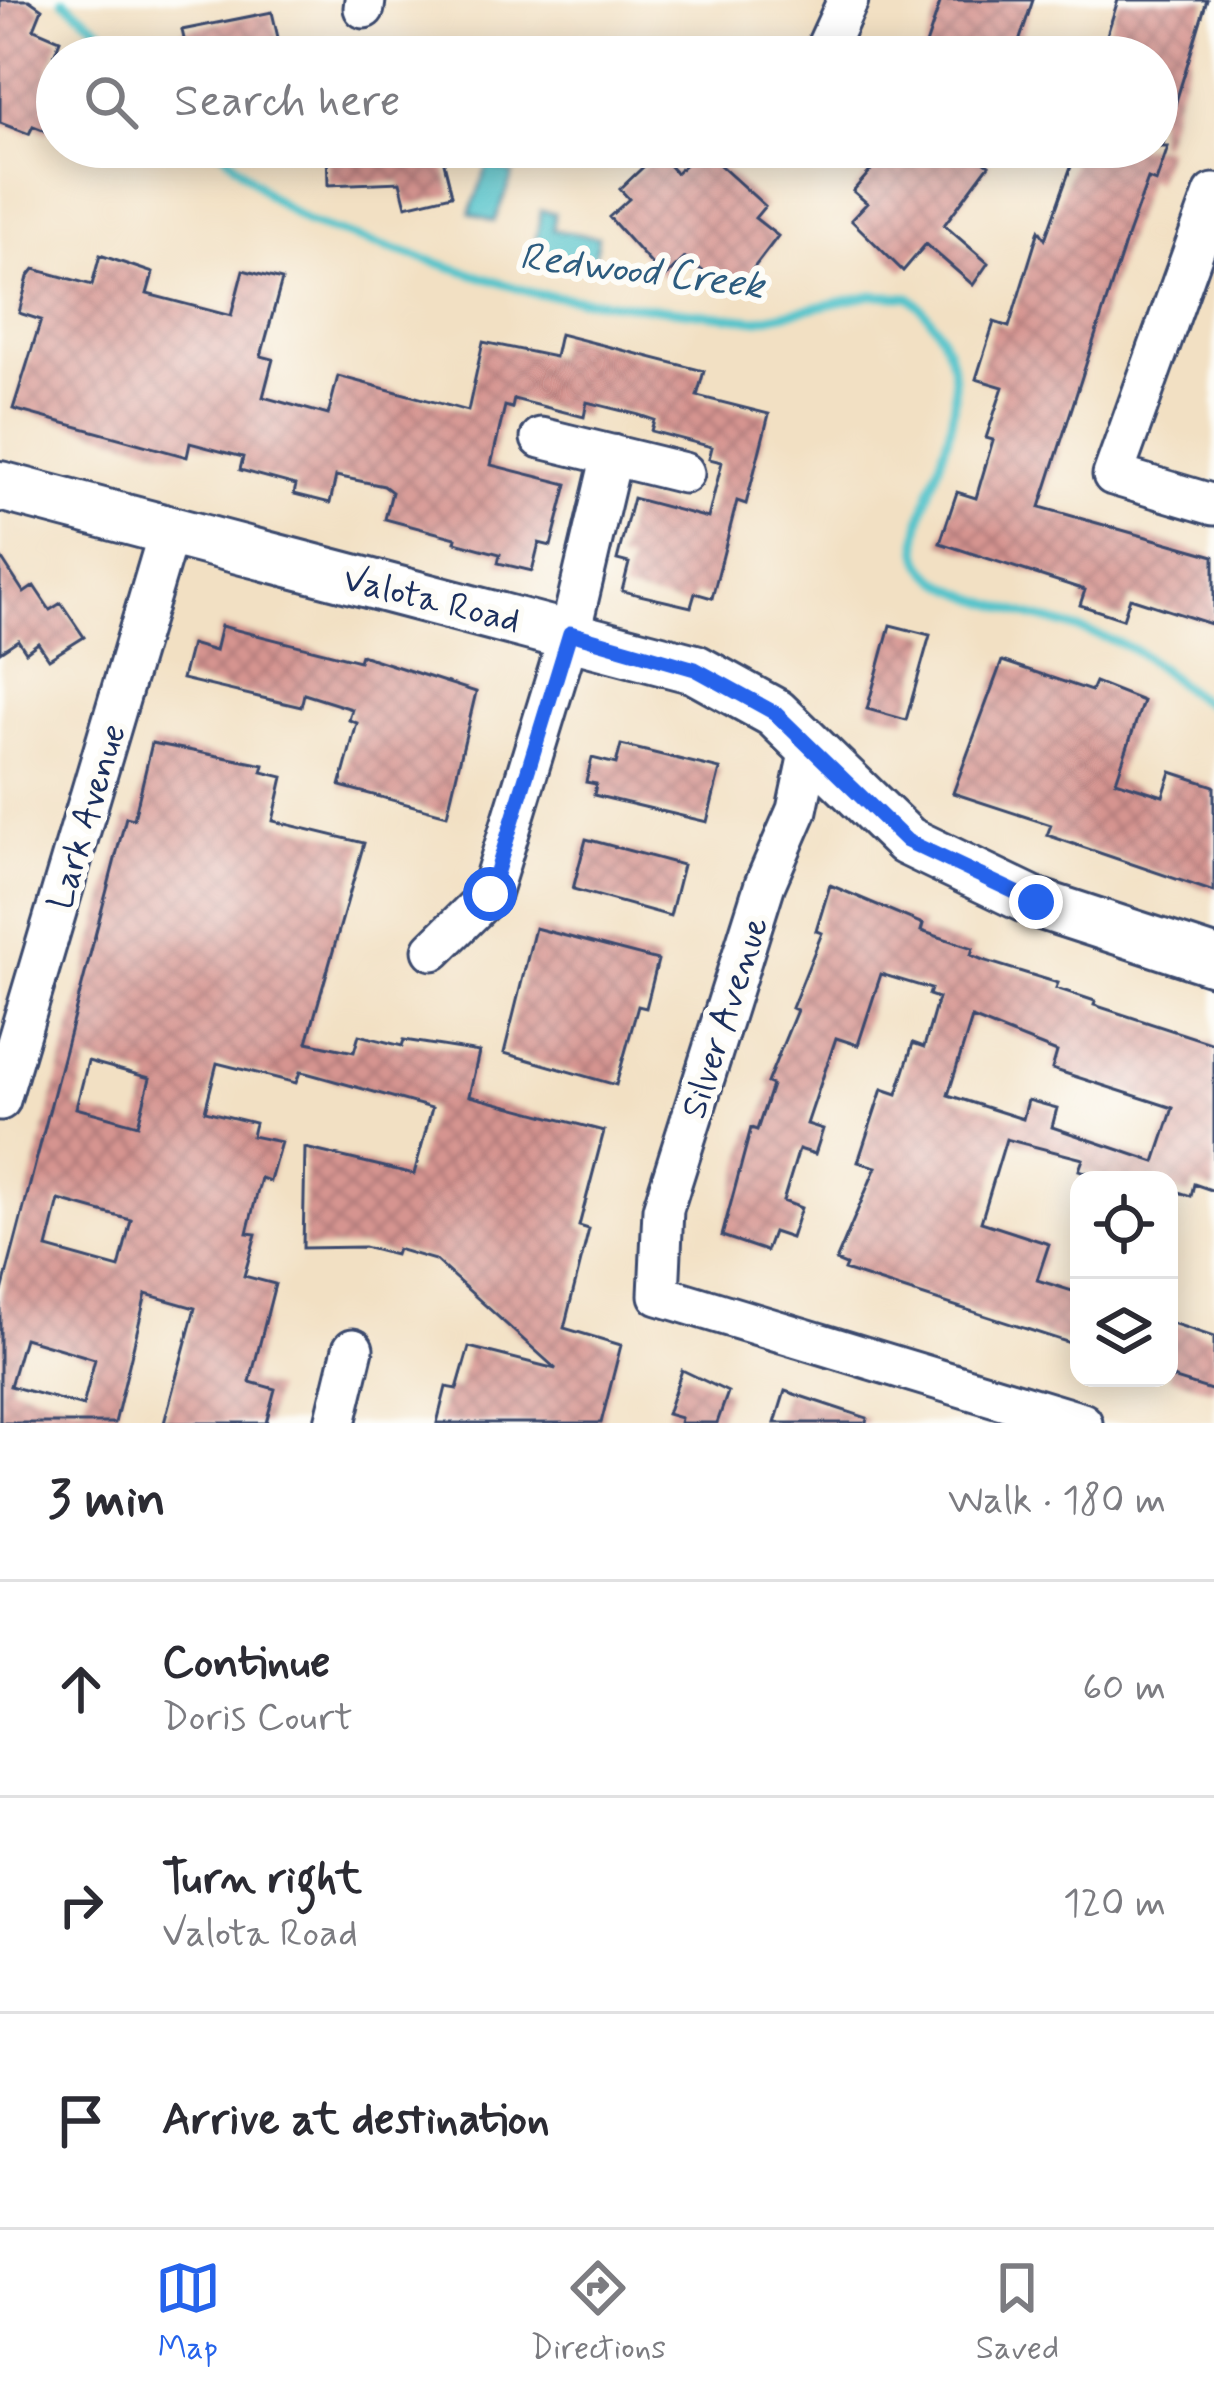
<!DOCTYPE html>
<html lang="en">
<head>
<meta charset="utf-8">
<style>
	:root { --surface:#fff; --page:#f2f2f3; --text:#2b2b33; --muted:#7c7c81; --line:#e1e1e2; --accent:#2563eb }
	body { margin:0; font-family:Mynerve,sans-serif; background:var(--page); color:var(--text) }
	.controls { position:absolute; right:36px; bottom:36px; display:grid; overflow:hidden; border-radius:24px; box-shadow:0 6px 30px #0003 }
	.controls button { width:108px; height:108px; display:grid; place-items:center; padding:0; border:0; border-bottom:3px solid var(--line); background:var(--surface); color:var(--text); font:60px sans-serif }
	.stop { position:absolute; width:36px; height:36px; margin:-27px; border:9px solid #2563eb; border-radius:50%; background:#fff }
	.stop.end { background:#2563eb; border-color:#fff; box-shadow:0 3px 12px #0008 }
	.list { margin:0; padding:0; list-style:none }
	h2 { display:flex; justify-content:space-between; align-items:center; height:156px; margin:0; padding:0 48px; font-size:51px }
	h2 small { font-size:39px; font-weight:400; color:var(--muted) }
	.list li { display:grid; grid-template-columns:78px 1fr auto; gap:36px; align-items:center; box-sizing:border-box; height:216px; padding:0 48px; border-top:3px solid var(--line) }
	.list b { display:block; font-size:45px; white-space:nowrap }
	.list p { margin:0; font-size:39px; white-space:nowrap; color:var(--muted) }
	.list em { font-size:39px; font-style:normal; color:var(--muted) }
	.icon { flex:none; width:66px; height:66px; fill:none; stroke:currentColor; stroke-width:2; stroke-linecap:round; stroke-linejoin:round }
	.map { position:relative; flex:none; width:1214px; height:1423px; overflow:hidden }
	.search { position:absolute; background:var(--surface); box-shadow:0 6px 30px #0003; left:36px; right:36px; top:36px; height:132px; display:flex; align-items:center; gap:30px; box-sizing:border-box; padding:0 42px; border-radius:66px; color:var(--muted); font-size:45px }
	.sheet { height:804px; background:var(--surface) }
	nav { display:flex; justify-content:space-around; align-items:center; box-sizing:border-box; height:168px; border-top:3px solid var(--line); background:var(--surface); font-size:33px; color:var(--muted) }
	nav a { display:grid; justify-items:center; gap:6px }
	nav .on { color:var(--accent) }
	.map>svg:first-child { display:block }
	.water { fill:#56c4cb; stroke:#387a94; stroke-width:3 }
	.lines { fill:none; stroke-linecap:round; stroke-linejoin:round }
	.stream { stroke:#56c4cb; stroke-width:9 }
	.building { fill:url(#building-cross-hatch); fill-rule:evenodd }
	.minor-casing { stroke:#3b4a6d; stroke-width:45 }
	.tertiary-casing { stroke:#3b4a6d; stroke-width:54 }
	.minor { stroke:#fff; stroke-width:39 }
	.tertiary { stroke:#fff; stroke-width:48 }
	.route { stroke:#2563eb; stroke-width:15 }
	.labels { text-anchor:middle; stroke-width:12; stroke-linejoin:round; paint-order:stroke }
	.street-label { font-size:36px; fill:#1b2f5e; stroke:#fdfcf7 }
	.water-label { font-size:39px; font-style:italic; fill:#2d5c7f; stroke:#fdfcf7 }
</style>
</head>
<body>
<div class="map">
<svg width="1214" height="1423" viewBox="0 0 1214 1423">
	<defs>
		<pattern id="building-cross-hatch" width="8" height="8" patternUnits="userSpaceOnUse" patternTransform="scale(3)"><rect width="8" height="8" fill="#d69490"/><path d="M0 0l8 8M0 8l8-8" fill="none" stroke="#ad7979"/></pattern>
	</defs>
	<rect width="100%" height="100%" fill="#fdfcf7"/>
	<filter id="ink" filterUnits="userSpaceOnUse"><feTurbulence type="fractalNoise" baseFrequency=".00833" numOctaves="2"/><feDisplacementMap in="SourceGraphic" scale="24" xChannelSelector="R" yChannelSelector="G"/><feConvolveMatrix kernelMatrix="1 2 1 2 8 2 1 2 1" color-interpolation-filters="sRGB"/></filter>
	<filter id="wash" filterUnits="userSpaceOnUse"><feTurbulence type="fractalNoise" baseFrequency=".004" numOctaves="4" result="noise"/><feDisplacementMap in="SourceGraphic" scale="48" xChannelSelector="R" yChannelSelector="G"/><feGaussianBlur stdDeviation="2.7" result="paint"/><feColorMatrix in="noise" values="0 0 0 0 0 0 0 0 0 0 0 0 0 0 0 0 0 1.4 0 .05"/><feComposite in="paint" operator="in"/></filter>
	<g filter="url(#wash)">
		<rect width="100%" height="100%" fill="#f2e0c3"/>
		<path class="water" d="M 488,165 L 513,174 L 494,222 L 470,213 Z
			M 541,210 L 555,213 L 553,230 L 598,237 L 594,261 L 534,251 Z"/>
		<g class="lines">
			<path class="stream" d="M 63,0 L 135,57
				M 218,147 L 268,195 L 307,222 L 536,294 L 756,320 L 872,295 L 910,297 C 1022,395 882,518 927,570 C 958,606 1083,623 1132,649 C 1162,665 1182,692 1214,707"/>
		</g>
		<g id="blocks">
			<path class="building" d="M 0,0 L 29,0 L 42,9 L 34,29 L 60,40 L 47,74 L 57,77 L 57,109 L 48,132 L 33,126 L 29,134 L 0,123 Z
				M 941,0 L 1033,0 L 1014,57 L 922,57 Z
				M 1118,0 L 1207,0 L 1163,144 L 1157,143 L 1157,57 L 1100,57 Z
				M 272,12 L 280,46 L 260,50 L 262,57 L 188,57 L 182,30 Z
				M 327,147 L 440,147 L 452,195 L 406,206 L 400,182 L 328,185 Z
				M 891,147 L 966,147 L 989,165 L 944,225 L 988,263 L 973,285 L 926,244 L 903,271 L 851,220 L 867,203 L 853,191 Z
				M 1078,147 L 1168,147 L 1156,182 L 1148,179 L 1127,237 L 1040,507 L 1214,556 L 1214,625 L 1130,598 L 1123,619 L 1080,605 L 1085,590 L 940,543 L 957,492 L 976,498 L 993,440 L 986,438 L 1003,387 L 976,379 L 994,322 L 1009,327 L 1039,230 L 1045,239 Z
				M 702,149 L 765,206 L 755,218 L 778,236 L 734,294 L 685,258 L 664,278 L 609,217 L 629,199 L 620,189 L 658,153 L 676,173 Z
				M 100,255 L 153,273 L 147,294 L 231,316 L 243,270 L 282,280 L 261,356 L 273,359 L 263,397 L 328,415 L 338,376 L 468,411 L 483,342 L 555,357 L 560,334 L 704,371 L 697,396 L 769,414 L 746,504 L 737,501 L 712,598 L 695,593 L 691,607 L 622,591 L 629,563 L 617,560 L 633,498 L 708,518 L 722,462 L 709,459 L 712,447 L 651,431 L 654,420 L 639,415 L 587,402 L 584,417 L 514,399 L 512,408 L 505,406 L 491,465 L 567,484 L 551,546 L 539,543 L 532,571 L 498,563 L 500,554 L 455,542 L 456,538 L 385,519 L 392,492 L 384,486 L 336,476 L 330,503 L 294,494 L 296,485 L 240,470 L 243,457 L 190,443 L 187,457 L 13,409 L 41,320 L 19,313 L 28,277 L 34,269 L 92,285 Z
				M 0,556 L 24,593 L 34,586 L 50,610 L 61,603 L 84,637 L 49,659 L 38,643 L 26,652 L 18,640 L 0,652 Z
				M 890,625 L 930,635 L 906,720 L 867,709 Z
				M 221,626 L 359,661 L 361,655 L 476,692 L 447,815 L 340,786 L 357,723 L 349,720 L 352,709 L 304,694 L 301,707 L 182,679 L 191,644 L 215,651 Z
				M 1002,661 L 1091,691 L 1095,682 L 1143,701 L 1116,781 L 1163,796 L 1171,772 L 1214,786 L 1214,892 L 1047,835 L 1051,825 L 953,793 Z
				M 152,743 L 264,765 L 262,772 L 283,777 L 273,821 L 364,843 L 307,1042 L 354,1052 L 359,1035 L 402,1046 L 404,1040 L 479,1052 L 469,1096 L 604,1131 L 579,1226 L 589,1229 L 564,1328 L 621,1345 L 601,1423 L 437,1423 L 446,1387 L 457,1389 L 469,1347 L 556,1369 L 435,1260 L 397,1249 L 395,1255 L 364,1247 L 303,1248 L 305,1148 L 414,1174 L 432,1108 L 306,1073 L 300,1072 L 296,1083 L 217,1063 L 205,1111 L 255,1123 L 252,1136 L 281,1142 L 270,1181 L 261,1178 L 247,1233 L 256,1234 L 244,1276 L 275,1284 L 250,1382 L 275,1389 L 266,1423 L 164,1423 L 195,1308 L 146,1294 L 115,1423 L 0,1423 L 0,1299 L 126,817 L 134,819 ZM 88,1061 L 150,1078 L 138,1125 L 76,1108 ZM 59,1200 L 131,1220 L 119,1268 L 47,1248 ZM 24,1338 L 95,1359 L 83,1406 L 10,1386 Z
				M 621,745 L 720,769 L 707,822 L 594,795 L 596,784 L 586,782 L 592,758 L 616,764 Z
				M 586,839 L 683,865 L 670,916 L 573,889 Z
				M 830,885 L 923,924 L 921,931 L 973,948 L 971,955 L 983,960 L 1058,983 L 1056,988 L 1095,1001 L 1094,1005 L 1214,1044 L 1214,1191 L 1194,1184 L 1191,1196 L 1169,1189 L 1169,1180 L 1109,1180 L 1079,1170 L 1083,1159 L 1006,1139 L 981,1222 L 1049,1244 L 1037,1280 L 1079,1293 L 1079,1346 L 844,1270 L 846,1265 L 836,1261 L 876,1167 L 858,1162 L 882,1089 L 897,1094 L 913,1043 L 924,1047 L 938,998 L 929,995 L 931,989 L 881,974 L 858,1045 L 836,1038 L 807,1124 L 823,1129 L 815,1154 L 799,1149 L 783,1201 L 801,1208 L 791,1238 L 773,1232 L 766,1251 L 722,1236 L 751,1128 L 757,1130 L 772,1085 L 767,1083 L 797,1010 L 792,1008 L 822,933 L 816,931 ZM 972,1018 L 1057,1052 L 1052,1069 L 1173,1108 L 1155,1162 L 1052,1127 L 1057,1108 L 1028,1100 L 1023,1119 L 948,1095 Z
				M 535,928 L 658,960 L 646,1008 L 638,1006 L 616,1085 L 504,1053 Z
				M 1169,1322 L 1214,1337 L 1214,1391 L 1169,1377 Z
				M 682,1370 L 728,1392 L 717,1423 L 680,1423 L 681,1418 L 667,1414 Z
				M 785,1391 L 867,1418 L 866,1423 L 775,1423 Z"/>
		</g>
	</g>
	<g filter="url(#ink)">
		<use href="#blocks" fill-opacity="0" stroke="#3b4a6d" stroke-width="3"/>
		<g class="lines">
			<g class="minor-casing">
				<path id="minor" d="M 364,8 L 365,0
					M 822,57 L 848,0
					M 1214,194 L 1113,475 L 1214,505
					M 541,438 L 684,473
					M 811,744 L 797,810 L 765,884 L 663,1209 L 659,1295 L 1082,1423
					M 433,950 L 490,894 L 570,633 L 612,455
					M 0,1100 L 169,531
					M 335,1423 L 353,1349"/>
			</g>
			<g class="tertiary-casing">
				<path id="tertiary" d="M 0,486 L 695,669 L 775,713 L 907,841 L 1036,903 L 1214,961"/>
			</g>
			<use href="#minor" class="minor"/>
			<use href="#tertiary" class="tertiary"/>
		</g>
	</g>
	<g class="lines" filter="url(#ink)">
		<path class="route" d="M 490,894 L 570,633 L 695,669 L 775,713 L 907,841 L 1036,902"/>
	</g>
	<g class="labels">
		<g class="street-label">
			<text transform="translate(432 598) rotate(14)" y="13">Valota Road</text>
			<text transform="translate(85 816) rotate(-73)" y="13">Lark Avenue</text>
			<text transform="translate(723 1017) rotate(-72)" y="13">Silver Avenue</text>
		</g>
		<g class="water-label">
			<text transform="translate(642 269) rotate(7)" y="14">Redwood Creek</text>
		</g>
	</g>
</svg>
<div class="controls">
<button><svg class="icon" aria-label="locate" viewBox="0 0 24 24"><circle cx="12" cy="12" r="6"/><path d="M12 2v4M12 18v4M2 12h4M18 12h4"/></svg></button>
<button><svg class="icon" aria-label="layers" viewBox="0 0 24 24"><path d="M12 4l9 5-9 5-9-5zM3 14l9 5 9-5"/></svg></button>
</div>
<div class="stop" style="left:490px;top:894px"></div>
<div class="stop end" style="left:1036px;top:902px"></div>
<div class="search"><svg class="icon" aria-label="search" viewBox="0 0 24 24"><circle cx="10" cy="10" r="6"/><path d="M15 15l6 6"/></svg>Search here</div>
</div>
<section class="sheet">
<h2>3 min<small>Walk · 180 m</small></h2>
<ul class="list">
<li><svg class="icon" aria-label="ahead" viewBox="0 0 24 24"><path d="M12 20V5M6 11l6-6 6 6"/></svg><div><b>Continue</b><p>Doris Court</p></div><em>60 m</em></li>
<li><svg class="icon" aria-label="right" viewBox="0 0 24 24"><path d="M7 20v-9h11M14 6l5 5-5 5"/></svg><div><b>Turn right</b><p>Valota Road</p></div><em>120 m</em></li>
<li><svg class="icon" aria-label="arrive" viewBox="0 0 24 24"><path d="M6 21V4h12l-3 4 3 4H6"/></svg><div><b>Arrive at destination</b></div></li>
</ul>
</section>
<nav>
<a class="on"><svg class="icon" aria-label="map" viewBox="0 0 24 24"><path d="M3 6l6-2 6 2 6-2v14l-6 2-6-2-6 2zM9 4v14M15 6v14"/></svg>Map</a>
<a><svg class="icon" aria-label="directions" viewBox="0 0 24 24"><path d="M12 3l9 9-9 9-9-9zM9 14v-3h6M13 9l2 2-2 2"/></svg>Directions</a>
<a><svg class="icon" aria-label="saved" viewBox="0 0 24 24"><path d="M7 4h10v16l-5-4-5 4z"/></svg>Saved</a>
</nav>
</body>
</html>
